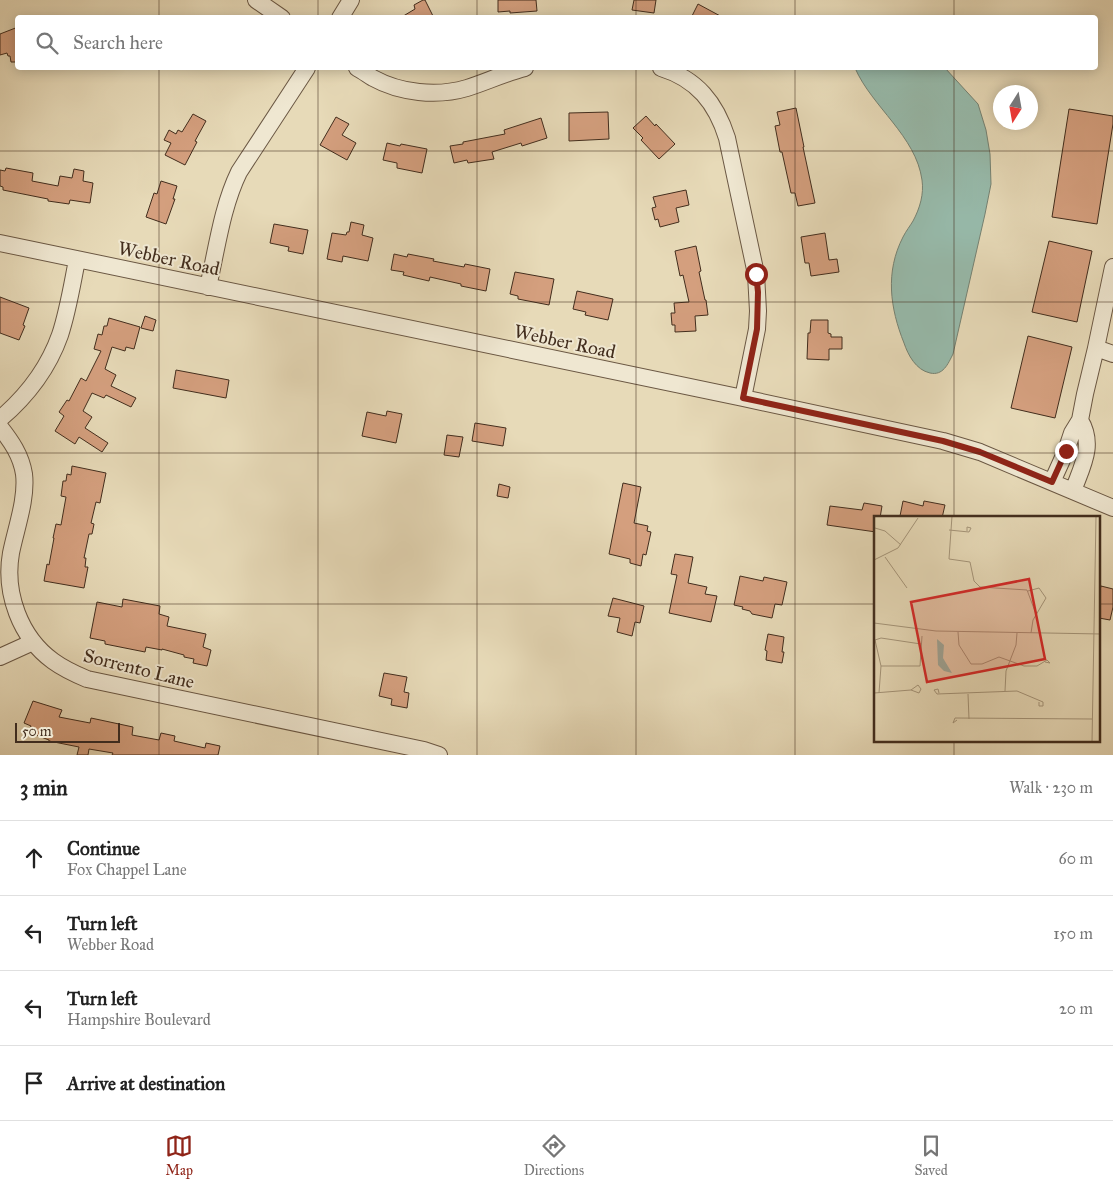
<!DOCTYPE html>
<html lang="en">
<head>
<meta charset="utf-8">
<style>
	:root { --surface:#fff; --page:#f6f6f6; --text:#222; --muted:#767676; --line:#e0e0e0; --accent:#8f2418 }
	body { margin:0; font-family:"IM FELL Great Primer",serif; background:var(--page); color:var(--text) }
	.compass { position:absolute; left:993px; top:85px; width:45px; height:45px; border-radius:50%; background:var(--surface); box-shadow:0 2px 12px #0003; rotate:191deg }
	.scale { position:absolute; left:15px; bottom:12px; width:105px; box-sizing:border-box; padding-left:5px; border:2px solid #422d1d; border-top:0; font-size:14px; line-height:18px; white-space:nowrap; color:#422d1d; -webkit-text-stroke:4px #efe7d1; paint-order:stroke }
	.stop { position:absolute; width:15px; height:15px; margin:-11px; border:4px solid #8f2418; border-radius:50%; background:#fff }
	.stop.end { background:#8f2418; border-color:#fff; box-shadow:0 1px 5px #0008 }
	.list { margin:0; padding:0; list-style:none }
	h2 { display:flex; justify-content:space-between; align-items:center; height:65px; margin:0; padding:0 20px; font-size:21px }
	h2 small { font-size:16px; font-weight:400; color:var(--muted) }
	.list li { display:grid; grid-template-columns:32px 1fr auto; gap:15px; align-items:center; box-sizing:border-box; height:75px; padding:0 20px; border-top:1px solid var(--line) }
	.list b { display:block; font-size:19px; white-space:nowrap }
	.list p { margin:0; font-size:16px; white-space:nowrap; color:var(--muted) }
	.list em { font-size:16px; font-style:normal; color:var(--muted) }
	.icon { flex:none; width:28px; height:28px; fill:none; stroke:currentColor; stroke-width:2; stroke-linecap:round; stroke-linejoin:round }
	.map { position:relative; flex:none; width:1113px; height:755px; overflow:hidden }
	.search { position:absolute; background:var(--surface); box-shadow:0 2px 12px #0003; left:15px; right:15px; top:15px; height:55px; display:flex; align-items:center; gap:12px; box-sizing:border-box; padding:0 18px; border-radius:5px; color:var(--muted); font-size:19px }
	.sheet { height:365px; background:var(--surface) }
	nav { display:flex; justify-content:space-around; align-items:center; box-sizing:border-box; height:70px; border-top:1px solid var(--line); background:var(--surface); font-size:14px; color:var(--muted) }
	nav a { display:grid; justify-items:center; gap:2px }
	nav .on { color:var(--accent) }
	.map>svg:first-child { display:block }
	.water { fill:#97bbac; stroke:#758273 }
	.building { fill:#d49f7e; stroke:#422d1d }
	.lines { fill:none; stroke-linecap:round; stroke-linejoin:round }
	.minor-casing { stroke:#6b5844; stroke-width:18 }
	.minor { stroke:#efe7d1; stroke-width:16 }
	.route { stroke:#8f2418; stroke-width:6 }
	.grid { fill:none; stroke:#422d1d; stroke-width:1; stroke-opacity:0.55 }
	.labels { text-anchor:middle; stroke-width:4; stroke-linejoin:round; paint-order:stroke }
	.street-label { font-size:19px; fill:#422d1d; stroke:#efe7d1 }
	.inset-road { fill:none; stroke:#a5957a; stroke-width:1 }
	.view { fill:#d62828; fill-opacity:0.15; stroke:#d62828; stroke-width:2.5 }
	.inset-edge { fill:none; stroke:#422d1d; stroke-width:2.5 }
</style>
</head>
<body>
<div class="map">
<svg width="1113" height="755" viewBox="0 0 1113 755">
	<rect width="100%" height="100%" fill="#e7dab8"/>
	<filter id="stains"><feTurbulence type="fractalNoise" baseFrequency=".004" numOctaves="4"/><feColorMatrix values="0 0 0 0 .2 0 0 0 0 .09 0 0 0 0 .02 0 0 0 .5 -.17"/></filter>
	<radialGradient id="worn" r=".72"><stop offset=".6" stop-color="#630" stop-opacity="0"/><stop offset="1" stop-color="#630" stop-opacity=".3"/></radialGradient>
	<path class="water" d="M 855,68 L 945,68 L 978,104 L 986,130 L 990,154 L 991,184 L 985,214 L 953,354 C 948,364 943,376 930,373 C 916,370 908,355 904,343 C 890,308 885,272 903,237 C 906,231 910,226 913,221 C 920,208 924,194 922,180 C 916,136 872,107 855,68 Z"/>
	<path class="building" d="M 423,0 L 425,0 L 434,18 L 400,18 L 415,9 L 414,5 Z
		M 498,0 L 536,0 L 537,11 L 510,13 L 510,11 L 498,12 Z
		M 634,0 L 656,0 L 654,13 L 632,10 Z
		M 698,4 L 724,18 L 691,18 Z
		M 18,27 L 18,62 L 11,62 L 10,56 L 8,56 L 7,53 L 0,55 L 0,34 Z
		M 796,108 L 804,147 L 803,147 L 815,203 L 798,206 L 795,193 L 791,193 L 782,152 L 780,152 L 775,126 L 780,125 L 777,112 Z
		M 1069,109 L 1113,116 L 1113,124 L 1097,224 L 1052,217 Z
		M 608,112 L 609,139 L 569,141 L 569,113 Z
		M 193,114 L 206,121 L 195,141 L 197,142 L 185,165 L 165,155 L 171,143 L 164,140 L 169,130 L 176,134 L 178,130 L 182,132 Z
		M 646,116 L 655,126 L 656,124 L 675,144 L 659,159 L 641,140 L 643,138 L 633,128 Z
		M 336,117 L 349,124 L 342,135 L 356,143 L 347,160 L 320,145 Z
		M 541,118 L 547,138 L 522,146 L 521,143 L 492,152 L 494,159 L 468,163 L 467,160 L 454,163 L 450,146 L 463,144 L 463,142 L 505,134 L 504,130 Z
		M 387,143 L 400,146 L 401,144 L 427,149 L 422,173 L 397,168 L 397,163 L 383,160 Z
		M 6,168 L 33,173 L 32,181 L 58,186 L 60,176 L 72,178 L 74,169 L 84,171 L 83,181 L 93,183 L 90,203 L 70,200 L 69,204 L 48,201 L 48,199 L 3,190 L 3,187 L 0,186 L 0,170 L 5,171 Z
		M 161,181 L 177,186 L 173,199 L 175,199 L 166,224 L 146,217 L 154,193 L 157,194 Z
		M 686,190 L 689,205 L 676,208 L 679,222 L 660,227 L 658,219 L 655,220 L 652,208 L 656,207 L 653,197 Z
		M 351,222 L 364,225 L 362,235 L 373,238 L 368,261 L 343,256 L 342,262 L 327,259 L 332,233 L 346,235 L 347,232 L 349,232 Z
		M 274,224 L 308,230 L 303,254 L 288,251 L 289,247 L 270,243 Z
		M 825,233 L 829,260 L 837,259 L 839,272 L 811,276 L 809,263 L 805,263 L 801,237 Z
		M 1049,241 L 1092,251 L 1077,322 L 1032,312 Z
		M 696,246 L 701,271 L 699,272 L 705,300 L 706,300 L 708,315 L 695,316 L 696,331 L 675,332 L 675,325 L 672,325 L 671,313 L 675,313 L 674,303 L 689,302 L 683,275 L 680,276 L 675,251 Z
		M 394,254 L 407,257 L 408,254 L 434,259 L 433,261 L 464,267 L 465,264 L 490,269 L 486,291 L 461,286 L 461,284 L 430,277 L 429,281 L 403,275 L 404,272 L 391,270 Z
		M 515,272 L 554,279 L 549,305 L 518,299 L 518,296 L 510,294 Z
		M 577,291 L 613,299 L 608,320 L 585,315 L 586,312 L 573,309 Z
		M 0,297 L 29,308 L 23,325 L 25,326 L 19,340 L 0,333 Z
		M 145,316 L 156,320 L 153,331 L 141,328 Z
		M 109,318 L 140,327 L 134,349 L 126,347 L 125,351 L 112,347 L 105,369 L 116,375 L 111,386 L 136,398 L 131,407 L 106,395 L 104,398 L 92,393 L 83,411 L 92,417 L 85,428 L 108,443 L 102,452 L 79,437 L 75,444 L 55,431 L 64,416 L 59,412 L 67,400 L 69,401 L 81,378 L 86,381 L 101,351 L 94,349 L 98,334 L 102,335 L 104,326 L 107,326 Z
		M 811,320 L 828,320 L 828,333 L 831,334 L 831,337 L 842,337 L 842,349 L 829,349 L 829,360 L 807,359 L 808,333 L 810,333 Z
		M 1028,336 L 1072,347 L 1055,418 L 1011,408 Z
		M 176,370 L 229,380 L 226,398 L 173,388 Z
		M 387,411 L 402,414 L 396,443 L 362,436 L 367,412 L 386,416 Z
		M 475,423 L 506,428 L 503,446 L 472,441 Z
		M 447,435 L 463,437 L 459,457 L 444,455 Z
		M 72,466 L 106,473 L 100,503 L 96,502 L 91,523 L 94,524 L 92,534 L 89,534 L 84,558 L 86,558 L 85,567 L 88,567 L 84,588 L 44,581 L 47,564 L 49,565 L 54,538 L 53,538 L 56,524 L 61,525 L 66,497 L 61,496 L 63,481 L 66,481 L 67,474 L 71,475 Z
		M 623,483 L 641,487 L 634,523 L 648,526 L 647,531 L 651,532 L 646,555 L 643,554 L 641,566 L 630,563 L 630,559 L 609,554 Z
		M 499,484 L 510,487 L 508,498 L 497,496 Z
		M 903,501 L 923,506 L 924,501 L 945,505 L 942,518 L 908,518 L 900,516 Z
		M 864,503 L 882,506 L 880,518 L 876,518 L 876,532 L 827,525 L 830,506 L 862,510 Z
		M 675,554 L 693,557 L 688,583 L 707,587 L 705,594 L 717,596 L 711,622 L 669,613 L 677,575 L 671,574 Z
		M 740,576 L 763,581 L 764,577 L 787,582 L 782,605 L 775,604 L 772,618 L 752,614 L 750,611 L 742,609 L 743,607 L 734,605 Z
		M 1101,586 L 1113,589 L 1113,607 L 1110,620 L 1099,618 L 1099,594 Z
		M 613,598 L 644,606 L 640,623 L 635,622 L 632,636 L 617,632 L 620,618 L 608,616 Z
		M 123,599 L 160,606 L 159,614 L 169,617 L 167,626 L 206,634 L 203,647 L 211,650 L 207,666 L 193,663 L 194,659 L 184,657 L 184,655 L 162,649 L 162,650 L 146,647 L 145,652 L 105,644 L 105,641 L 90,638 L 97,602 L 122,607 Z
		M 768,634 L 784,637 L 782,652 L 784,652 L 782,663 L 766,660 L 767,651 L 765,650 Z
		M 384,673 L 407,677 L 404,692 L 409,693 L 407,708 L 391,705 L 392,699 L 379,696 Z
		M 33,701 L 62,710 L 59,717 L 90,723 L 91,718 L 133,727 L 132,735 L 159,740 L 161,733 L 175,736 L 174,741 L 205,748 L 206,743 L 220,746 L 218,755 L 112,755 L 113,753 L 89,749 L 88,755 L 77,755 L 79,747 L 49,741 L 49,740 L 28,732 L 31,726 L 24,723 Z"/>
	<g class="lines">
		<g class="minor-casing">
			<path id="minor" d="M 256,0 L 282,18
				M 340,18 L 351,0
				M 357,68 C 363,71 368,75 373,78 C 400,93 437,97 467,88 C 486,82 505,73 525,68
				M 661,68 C 697,79 716,103 727,138 L 756,274 L 758,311 L 757,329 L 743,398
				M 0,243 L 743,398 L 943,441 L 980,452 L 1113,508
				M 208,287 C 217,248 222,207 239,172 L 307,68
				M 1096,348 L 1113,354
				M 0,419 C 27,396 48,369 60,335 C 68,311 72,285 77,260
				M 1080,420 L 1085,394 L 1096,348 L 1113,267
				M 0,427 C 11,441 21,455 24,474 C 27,499 16,528 11,553 C 4,593 20,637 53,661 C 64,669 75,674 87,679 L 424,750 L 439,755
				M 1052,482 L 1066,451 L 1072,433 L 1080,420 C 1095,445 1082,466 1073,491
				M 0,657 L 33,642"/>
		</g>
		<use href="#minor" class="minor"/>
	</g>
	<g class="lines">
		<path class="route" d="M 756,274 L 758,292 L 757,329 L 743,398 L 943,441 L 980,452 L 1052,482 L 1066,451"/>
	</g>
	<path class="grid" d="M 159,0 L 159,18M 318,0 L 318,18M 477,0 L 477,18M 636,0 L 636,18M 795,0 L 795,18M 954,0 L 954,18M 159,68 L 159,755M 318,68 L 318,755M 477,68 L 477,755M 636,68 L 636,755M 795,68 L 795,755M 954,68 L 954,518M 0,151 L 1113,151M 0,302 L 1113,302M 0,453 L 1113,453M 0,604 L 876,604M 1099,604 L 1113,604M 954,741 L 954,755"/>
	<g class="labels">
		<g class="street-label">
			<text transform="translate(169 258) rotate(12)" y="7">Webber Road</text>
			<text transform="translate(565 341) rotate(12)" y="7">Webber Road</text>
			<text transform="translate(139 668) rotate(14)" y="7">Sorrento Lane</text>
		</g>
	</g>
	<g transform="translate(874 516)">
		<rect width="226" height="226" fill="#e7dab8"/>
		<path d="M 63,123 L 70,129 L 69,142 L 78,157 L 70,155 L 64,149 Z" fill="#97bbac"/>
		<path class="inset-road" d="M 78,0 L 75,43 L 96,46 L 100,65 L 106,71 L 153,74 L 162,98M 1,12 L 11,15 L 27,29M 75,14 L 95,16 L 97,12 L 93,11 L 93,15M 11,41 L 33,72M 0,44 L 24,32 L 44,2M 154,75 L 165,72 L 172,82 L 159,104 L 157,117M 0,107 L 62,115 L 227,118M 84,116 L 85,129 L 97,148 L 108,148 L 125,141 L 150,150 L 163,150 L 173,144 L 176,147 L 171,146M 7,150 L 46,150 L 48,120M 131,175 L 132,155 L 142,129 L 143,117M 0,177 L 37,174 L 45,177 L 47,173 L 44,169 L 37,174M 5,177 L 7,150 L 1,124 L 7,122 L 47,128M 65,177 L 64,173 L 60,174 L 63,178 L 143,175 L 169,186 L 169,190 L 165,190 L 165,186M 94,178 L 95,203M 83,204 L 79,207 L 81,202 L 218,203M 218,226 L 222,0"/>
		<path class="view" d="M 155,63 L 171,143 L 53,166 L 37,86 Z"/>
		<rect width="226" height="226" class="inset-edge"/>
	</g>
	<rect width="100%" height="100%" filter="url(#stains)"/>
	<rect width="100%" height="100%" fill="url(#worn)"/>
</svg>
<svg class="compass" viewBox="-18 -18 36 36"><path d="M0-13l5 13h-10z" fill="#e53935"/><path d="M0 13l5-13h-10z" fill="#767676"/></svg>
<div class="scale">50 m</div>
<div class="stop" style="left:756px;top:274px"></div>
<div class="stop end" style="left:1066px;top:451px"></div>
<div class="search"><svg class="icon" aria-label="search" viewBox="0 0 24 24"><circle cx="10" cy="10" r="6"/><path d="M15 15l6 6"/></svg>Search here</div>
</div>
<section class="sheet">
<h2>3 min<small>Walk · 230 m</small></h2>
<ul class="list">
<li><svg class="icon" aria-label="ahead" viewBox="0 0 24 24"><path d="M12 20V5M6 11l6-6 6 6"/></svg><div><b>Continue</b><p>Fox Chappel Lane</p></div><em>60 m</em></li>
<li><svg class="icon" aria-label="left" viewBox="0 0 24 24"><path d="M17 20v-9H6M10 6l-5 5 5 5"/></svg><div><b>Turn left</b><p>Webber Road</p></div><em>150 m</em></li>
<li><svg class="icon" aria-label="left" viewBox="0 0 24 24"><path d="M17 20v-9H6M10 6l-5 5 5 5"/></svg><div><b>Turn left</b><p>Hampshire Boulevard</p></div><em>20 m</em></li>
<li><svg class="icon" aria-label="arrive" viewBox="0 0 24 24"><path d="M6 21V4h12l-3 4 3 4H6"/></svg><div><b>Arrive at destination</b></div></li>
</ul>
</section>
<nav>
<a class="on"><svg class="icon" aria-label="map" viewBox="0 0 24 24"><path d="M3 6l6-2 6 2 6-2v14l-6 2-6-2-6 2zM9 4v14M15 6v14"/></svg>Map</a>
<a><svg class="icon" aria-label="directions" viewBox="0 0 24 24"><path d="M12 3l9 9-9 9-9-9zM9 14v-3h6M13 9l2 2-2 2"/></svg>Directions</a>
<a><svg class="icon" aria-label="saved" viewBox="0 0 24 24"><path d="M7 4h10v16l-5-4-5 4z"/></svg>Saved</a>
</nav>
</body>
</html>
